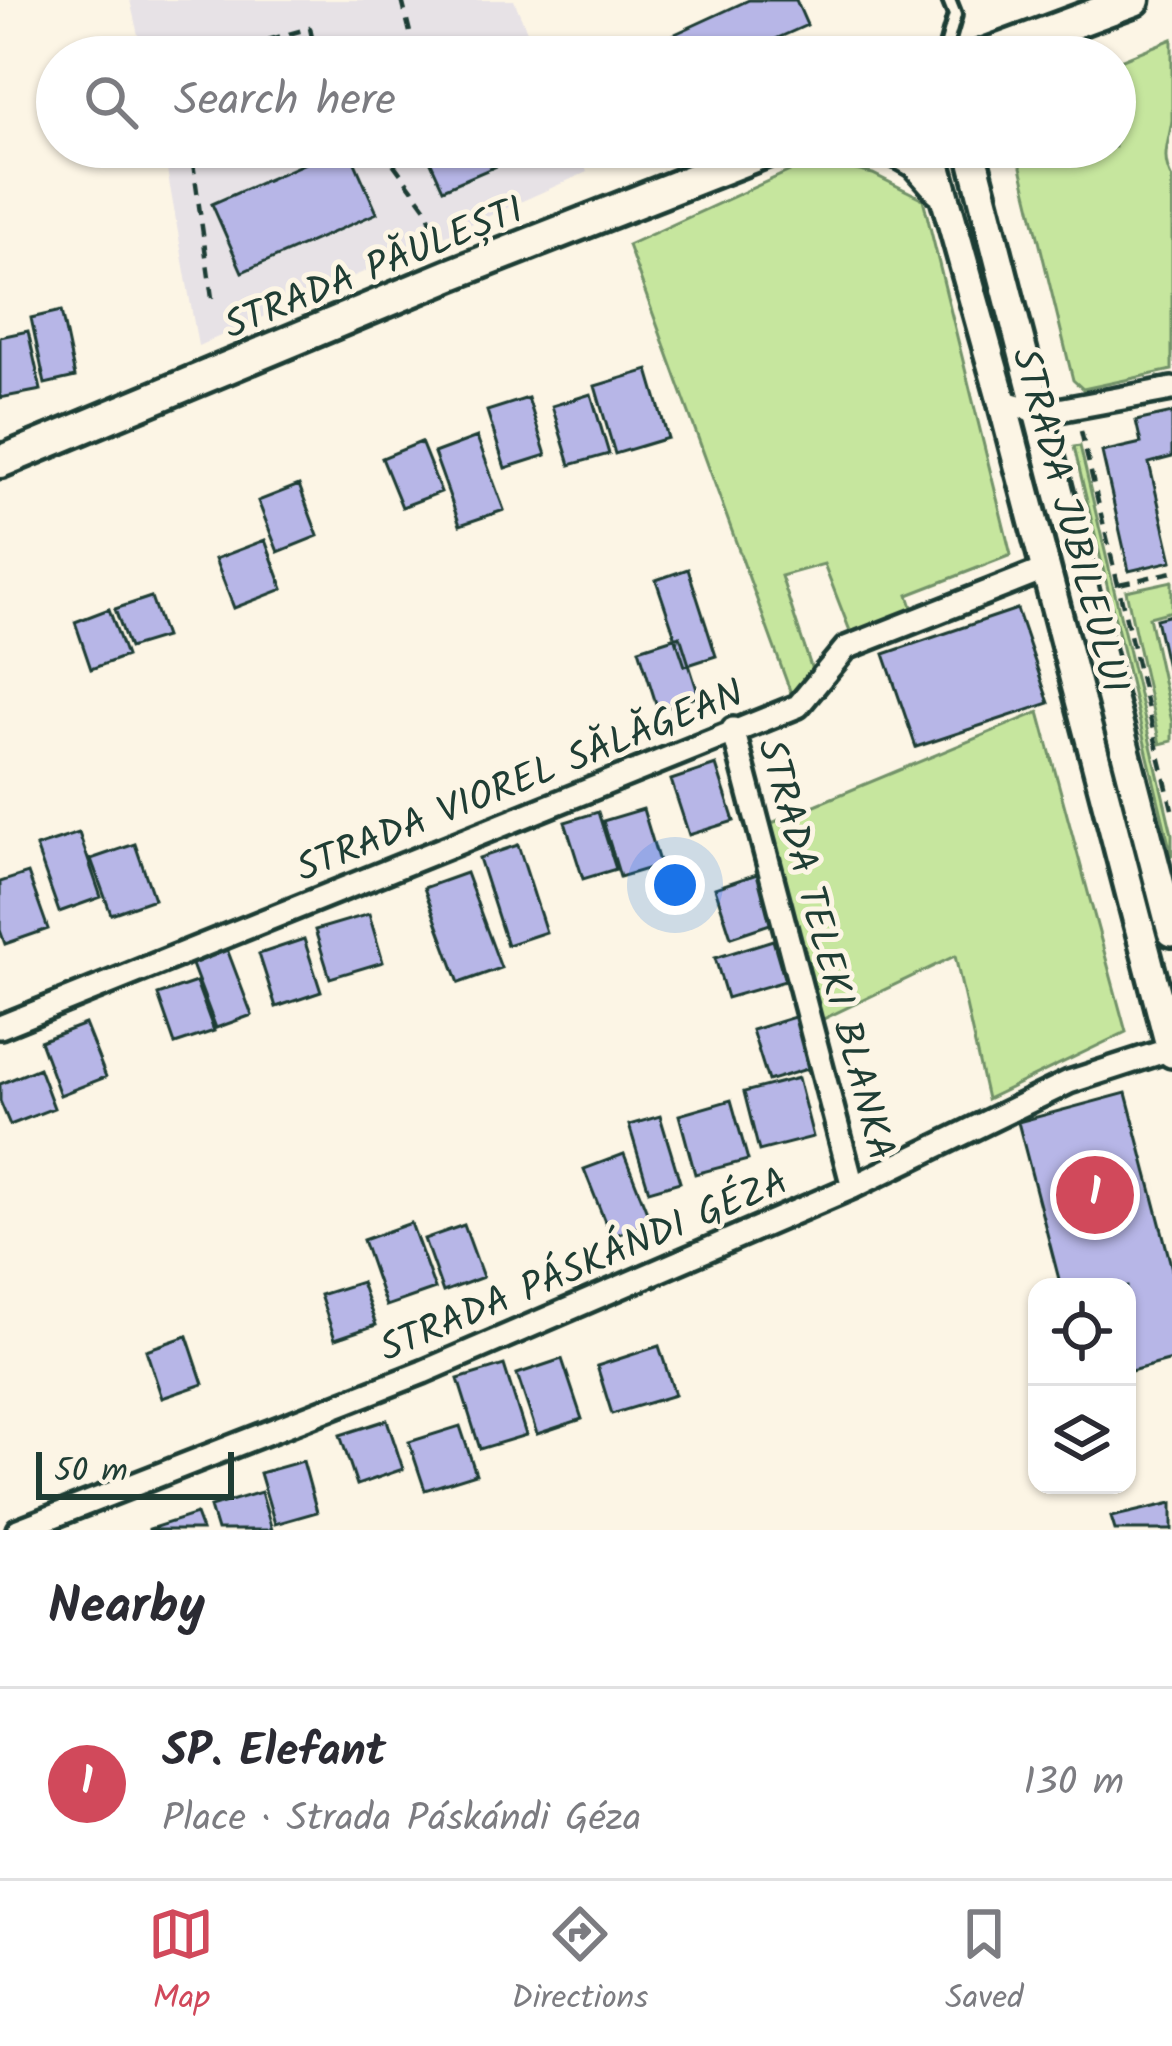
<!DOCTYPE html>
<html lang="en">
<head>
<meta charset="utf-8">
<style>
	:root { --surface:#fff; --page:#f7f7f7; --text:#2b2b33; --muted:#7c7c81; --line:#e1e1e2; --accent:#d1495b }
	body { margin:0; font-family:Kalam,sans-serif; background:var(--page); color:var(--text) }
	.controls { position:absolute; right:36px; bottom:36px; display:grid; overflow:hidden; border-radius:24px; box-shadow:0 3px 9px #0004 }
	.controls button { width:108px; height:108px; display:grid; place-items:center; padding:0; border:0; border-bottom:3px solid var(--line); background:var(--surface); color:var(--text); font:60px sans-serif }
	.scale { position:absolute; left:36px; bottom:30px; width:198px; box-sizing:border-box; padding-left:12px; border:6px solid #1f3d34; border-top:0; font-size:33px; line-height:42px; white-space:nowrap; color:#1f3d34; -webkit-text-stroke:9px #fcf5e5; paint-order:stroke }
	.you { position:absolute; left:675px; top:885px; width:42px; height:42px; margin:-30px; border:9px solid #fff; border-radius:50%; background:#1a73e8; box-shadow:0 0 0 18px #1a73e833 }
	.badge { display:grid; place-items:center; width:78px; height:78px; border-radius:50%; background:var(--accent); color:#fff; font-size:39px; font-weight:700 }
	.pin { position:absolute; translate:-50% -50%; border:6px solid #fff; box-shadow:0 3px 12px #0006 }
	.list { margin:0; padding:0; list-style:none }
	h2 { display:flex; justify-content:space-between; align-items:center; height:156px; margin:0; padding:0 48px; font-size:51px }
	h2 small { font-size:39px; font-weight:400; color:var(--muted) }
	.list li { display:grid; grid-template-columns:78px 1fr auto; gap:36px; align-items:center; box-sizing:border-box; height:192px; padding:0 48px; border-top:3px solid var(--line) }
	.list b { display:block; font-size:45px; white-space:nowrap }
	.list p { margin:0; font-size:39px; white-space:nowrap; color:var(--muted) }
	.list em { font-size:39px; font-style:normal; color:var(--muted) }
	.icon { flex:none; width:66px; height:66px; fill:none; stroke:currentColor; stroke-width:2; stroke-linecap:round; stroke-linejoin:round }
	.map { position:relative; flex:none; width:1172px; height:1530px; overflow:hidden }
	.search { position:absolute; background:var(--surface); box-shadow:0 3px 9px #0004; left:36px; right:36px; top:36px; height:132px; display:flex; align-items:center; gap:30px; box-sizing:border-box; padding:0 42px; border-radius:66px; color:var(--muted); font-size:45px }
	.sheet { height:348px; background:var(--surface) }
	nav { display:flex; justify-content:space-around; align-items:center; box-sizing:border-box; height:168px; border-top:3px solid var(--line); background:var(--surface); font-size:33px; color:var(--muted) }
	nav a { display:grid; justify-items:center; gap:6px }
	nav .on { color:var(--accent) }
	.map>svg:first-child { display:block }
	.built { fill:#e7e2e6 }
	.green { fill:#c6e69e; stroke:#729269; stroke-width:3 }
	.building { fill:#b7b6e7; stroke:#1f3d34; stroke-width:3 }
	.lines { fill:none; stroke-linecap:round; stroke-linejoin:round }
	.service-casing { stroke:#1f3d34; stroke-width:20 }
	.minor-casing { stroke:#1f3d34; stroke-width:30 }
	.tertiary-casing { stroke:#1f3d34; stroke-width:36 }
	.secondary-casing { stroke:#1f3d34; stroke-width:39 }
	.path { stroke:#1f3d34; stroke-width:4.5; stroke-dasharray:12 9; stroke-linecap:butt }
	.service { stroke:#fcf5e5; stroke-width:10 }
	.minor { stroke:#fcf5e5; stroke-width:21 }
	.tertiary { stroke:#fcf5e5; stroke-width:27 }
	.secondary { stroke:#fcf5e5; stroke-width:30 }
	.labels { text-anchor:middle; stroke-width:10; stroke-linejoin:round; paint-order:stroke }
	.street-label { font-size:39px; fill:#1f3d34; stroke:#fcf5e5 }
</style>
</head>
<body>
<div class="map">
<svg width="1172" height="1530" viewBox="0 0 1172 1530">
	<rect width="100%" height="100%" fill="#fcf5e5"/>
	<filter id="ink" filterUnits="userSpaceOnUse"><feTurbulence type="fractalNoise" baseFrequency=".00833" numOctaves="2"/><feDisplacementMap in="SourceGraphic" scale="24" xChannelSelector="R" yChannelSelector="G"/><feConvolveMatrix kernelMatrix="1 2 1 2 8 2 1 2 1" color-interpolation-filters="sRGB"/></filter>
	<g filter="url(#ink)">
		<path class="built" d="M 130,0 L 514,0 L 538,57 L 143,57 Z
			M 163,147 L 577,147 L 587,172 L 198,346 Z"/>
		<path class="green" d="M 1172,39 C 1172,65 1172,95 1172,120 C 1169,144 1160,156 1172,179 L 1172,370 L 1083,389 L 1073,380 L 1021,167 L 1024,147 L 1115,147 L 1115,62 Z
			M 814,160 L 873,174 L 923,199 L 1011,555 L 908,595 L 914,613 L 852,636 L 824,564 L 781,576 L 814,676 L 793,699 L 628,245 Z
			M 1080,446 L 1172,834 L 1172,857 L 1074,447 Z
			M 1172,581 L 1172,611 L 1149,617 L 1172,722 L 1172,741 L 1160,744 L 1126,591 Z
			M 1039,712 L 1126,1032 L 987,1099 L 955,956 L 819,1021 L 767,825 Z"/>
		<path class="building" d="M 749,0 L 796,0 L 807,25 L 735,57 L 625,57 Z
			M 342,147 L 348,147 L 377,213 L 242,272 L 212,204 Z
			M 424,147 L 541,147 L 443,189 Z
			M 61,311 L 75,377 L 45,384 L 31,318 Z
			M 28,331 L 41,390 L 0,398 L 0,337 Z
			M 648,370 L 668,438 L 615,454 L 595,386 Z
			M 591,394 L 609,454 L 570,465 L 552,406 Z
			M 528,398 L 546,455 L 505,468 L 487,411 Z
			M 1172,413 L 1172,457 L 1149,463 L 1172,561 L 1129,571 L 1102,452 L 1141,443 L 1136,421 Z
			M 477,437 L 504,510 L 460,525 L 434,453 Z
			M 421,442 L 441,492 L 402,507 L 382,458 Z
			M 299,485 L 318,536 L 278,552 L 258,501 Z
			M 265,540 L 283,589 L 234,608 L 215,559 Z
			M 688,569 L 716,656 L 685,666 L 656,580 Z
			M 151,597 L 165,637 L 129,648 L 115,609 Z
			M 109,609 L 126,656 L 91,669 L 75,622 Z
			M 1017,609 L 1049,703 L 916,747 L 884,654 Z
			M 1172,615 L 1172,689 L 1156,619 Z
			M 680,636 L 699,696 L 658,710 L 639,649 Z
			M 716,765 L 734,821 L 689,835 L 671,780 Z
			M 643,809 L 660,865 L 620,877 L 603,821 Z
			M 598,812 L 616,869 L 583,879 L 565,822 Z
			M 79,833 L 101,897 L 59,912 L 36,847 Z
			M 135,844 L 154,899 L 111,914 L 91,859 Z
			M 518,845 L 546,932 L 507,945 L 479,858 Z
			M 28,873 L 48,929 L 5,944 L 0,930 L 0,882 Z
			M 466,873 L 501,968 L 459,983 L 424,888 Z
			M 760,873 L 776,922 L 731,937 L 715,888 Z
			M 369,914 L 383,962 L 330,978 L 315,930 Z
			M 304,939 L 321,992 L 276,1007 L 259,954 Z
			M 773,940 L 785,981 L 727,998 L 715,958 Z
			M 227,949 L 252,1015 L 216,1028 L 191,962 Z
			M 196,982 L 214,1031 L 175,1044 L 158,995 Z
			M 804,1014 L 820,1065 L 768,1081 L 752,1030 Z
			M 85,1024 L 106,1077 L 60,1095 L 40,1041 Z
			M 39,1068 L 54,1108 L 10,1125 L 0,1101 L 0,1084 Z
			M 798,1078 L 813,1137 L 759,1151 L 744,1092 Z
			M 1126,1093 L 1172,1269 L 1172,1360 L 1127,1372 L 1127,1287 L 1061,1287 L 1018,1122 Z
			M 731,1100 L 748,1160 L 695,1174 L 679,1115 Z
			M 660,1116 L 680,1182 L 649,1191 L 629,1125 Z
			M 624,1154 L 651,1222 L 611,1237 L 584,1169 Z
			M 411,1223 L 435,1289 L 386,1306 L 363,1240 Z
			M 464,1225 L 483,1277 L 443,1292 L 424,1239 Z
			M 361,1282 L 376,1325 L 335,1339 L 320,1295 Z
			M 187,1336 L 203,1384 L 162,1398 L 146,1350 Z
			M 659,1346 L 675,1395 L 612,1414 L 597,1366 Z
			M 562,1359 L 582,1419 L 537,1434 L 517,1374 Z
			M 504,1365 L 526,1435 L 480,1449 L 458,1379 Z
			M 387,1420 L 403,1469 L 357,1485 L 340,1435 Z
			M 460,1426 L 476,1474 L 425,1490 L 409,1442 Z
			M 303,1461 L 317,1512 L 275,1524 L 260,1473 Z
			M 261,1492 L 272,1530 L 217,1530 L 210,1507 Z
			M 1172,1503 L 1172,1530 L 1115,1530 L 1111,1517 Z
			M 196,1514 L 202,1530 L 149,1530 L 149,1529 Z"/>
		<g class="lines">
			<g class="service-casing">
				<path id="service" d="M 943,57 L 955,15 L 949,0"/>
			</g>
			<g class="minor-casing">
				<path id="minor" d="M 1002,401 L 1042,413 L 1172,389
					M 733,729 L 853,1187
					M 0,1027 L 798,706 L 846,648 L 1044,570
					M 18,1530 L 423,1372 L 853,1187 L 1069,1082 L 1171,1049"/>
			</g>
			<g class="tertiary-casing">
				<path id="tertiary" d="M 1040,57 L 1042,54
					M 887,147 L 915,163 L 939,190
					M 931,147 L 1002,401 L 1172,1053
					M 970,147 L 1172,932"/>
			</g>
			<g class="secondary-casing">
				<path id="secondary" d="M 980,57 L 1134,0
					M 0,462 L 450,275 L 777,147"/>
			</g>
			<path class="path" d="M 402,0 L 416,57
				M 208,57 L 310,28 L 316,57
				M 381,147 L 426,208 L 440,247
				M 817,155 L 865,163
				M 212,298 L 193,163 L 243,147
				M 1081,431 L 1172,809
				M 1119,584 L 1172,572"/>
			<use href="#service" class="service"/>
			<use href="#minor" class="minor"/>
			<use href="#tertiary" class="tertiary"/>
			<use href="#secondary" class="secondary"/>
		</g>
	</g>
	<g class="labels">
		<g class="street-label">
			<text transform="translate(373 266) rotate(-22)" y="14">STRADA PĂULEȘTI</text>
			<text transform="translate(1072 520) rotate(75)" y="14">STRADA JUBILEULUI</text>
			<text transform="translate(519 779) rotate(-22)" y="14">STRADA VIOREL SĂLĂGEAN</text>
			<text transform="translate(828 949) rotate(75)" y="14">STRADA TELEKI BLANKA</text>
			<text transform="translate(583 1263) rotate(-23)" y="14">STRADA PÁSKÁNDI GÉZA</text>
		</g>
	</g>
</svg>
<div class="controls">
<button><svg class="icon" aria-label="locate" viewBox="0 0 24 24"><circle cx="12" cy="12" r="6"/><path d="M12 2v4M12 18v4M2 12h4M18 12h4"/></svg></button>
<button><svg class="icon" aria-label="layers" viewBox="0 0 24 24"><path d="M12 4l9 5-9 5-9-5zM3 14l9 5 9-5"/></svg></button>
</div>
<div class="scale">50 m</div>
<div class="you"></div>
<div class="pin badge" style="left:1095px;top:1195px">1</div>
<div class="search"><svg class="icon" aria-label="search" viewBox="0 0 24 24"><circle cx="10" cy="10" r="6"/><path d="M15 15l6 6"/></svg>Search here</div>
</div>
<section class="sheet">
<h2>Nearby<small></small></h2>
<ul class="list">
<li><span class="badge">1</span><div><b>SP. Elefant</b><p>Place · Strada Páskándi Géza</p></div><em>130 m</em></li>
</ul>
</section>
<nav>
<a class="on"><svg class="icon" aria-label="map" viewBox="0 0 24 24"><path d="M3 6l6-2 6 2 6-2v14l-6 2-6-2-6 2zM9 4v14M15 6v14"/></svg>Map</a>
<a><svg class="icon" aria-label="directions" viewBox="0 0 24 24"><path d="M12 3l9 9-9 9-9-9zM9 14v-3h6M13 9l2 2-2 2"/></svg>Directions</a>
<a><svg class="icon" aria-label="saved" viewBox="0 0 24 24"><path d="M7 4h10v16l-5-4-5 4z"/></svg>Saved</a>
</nav>
</body>
</html>
